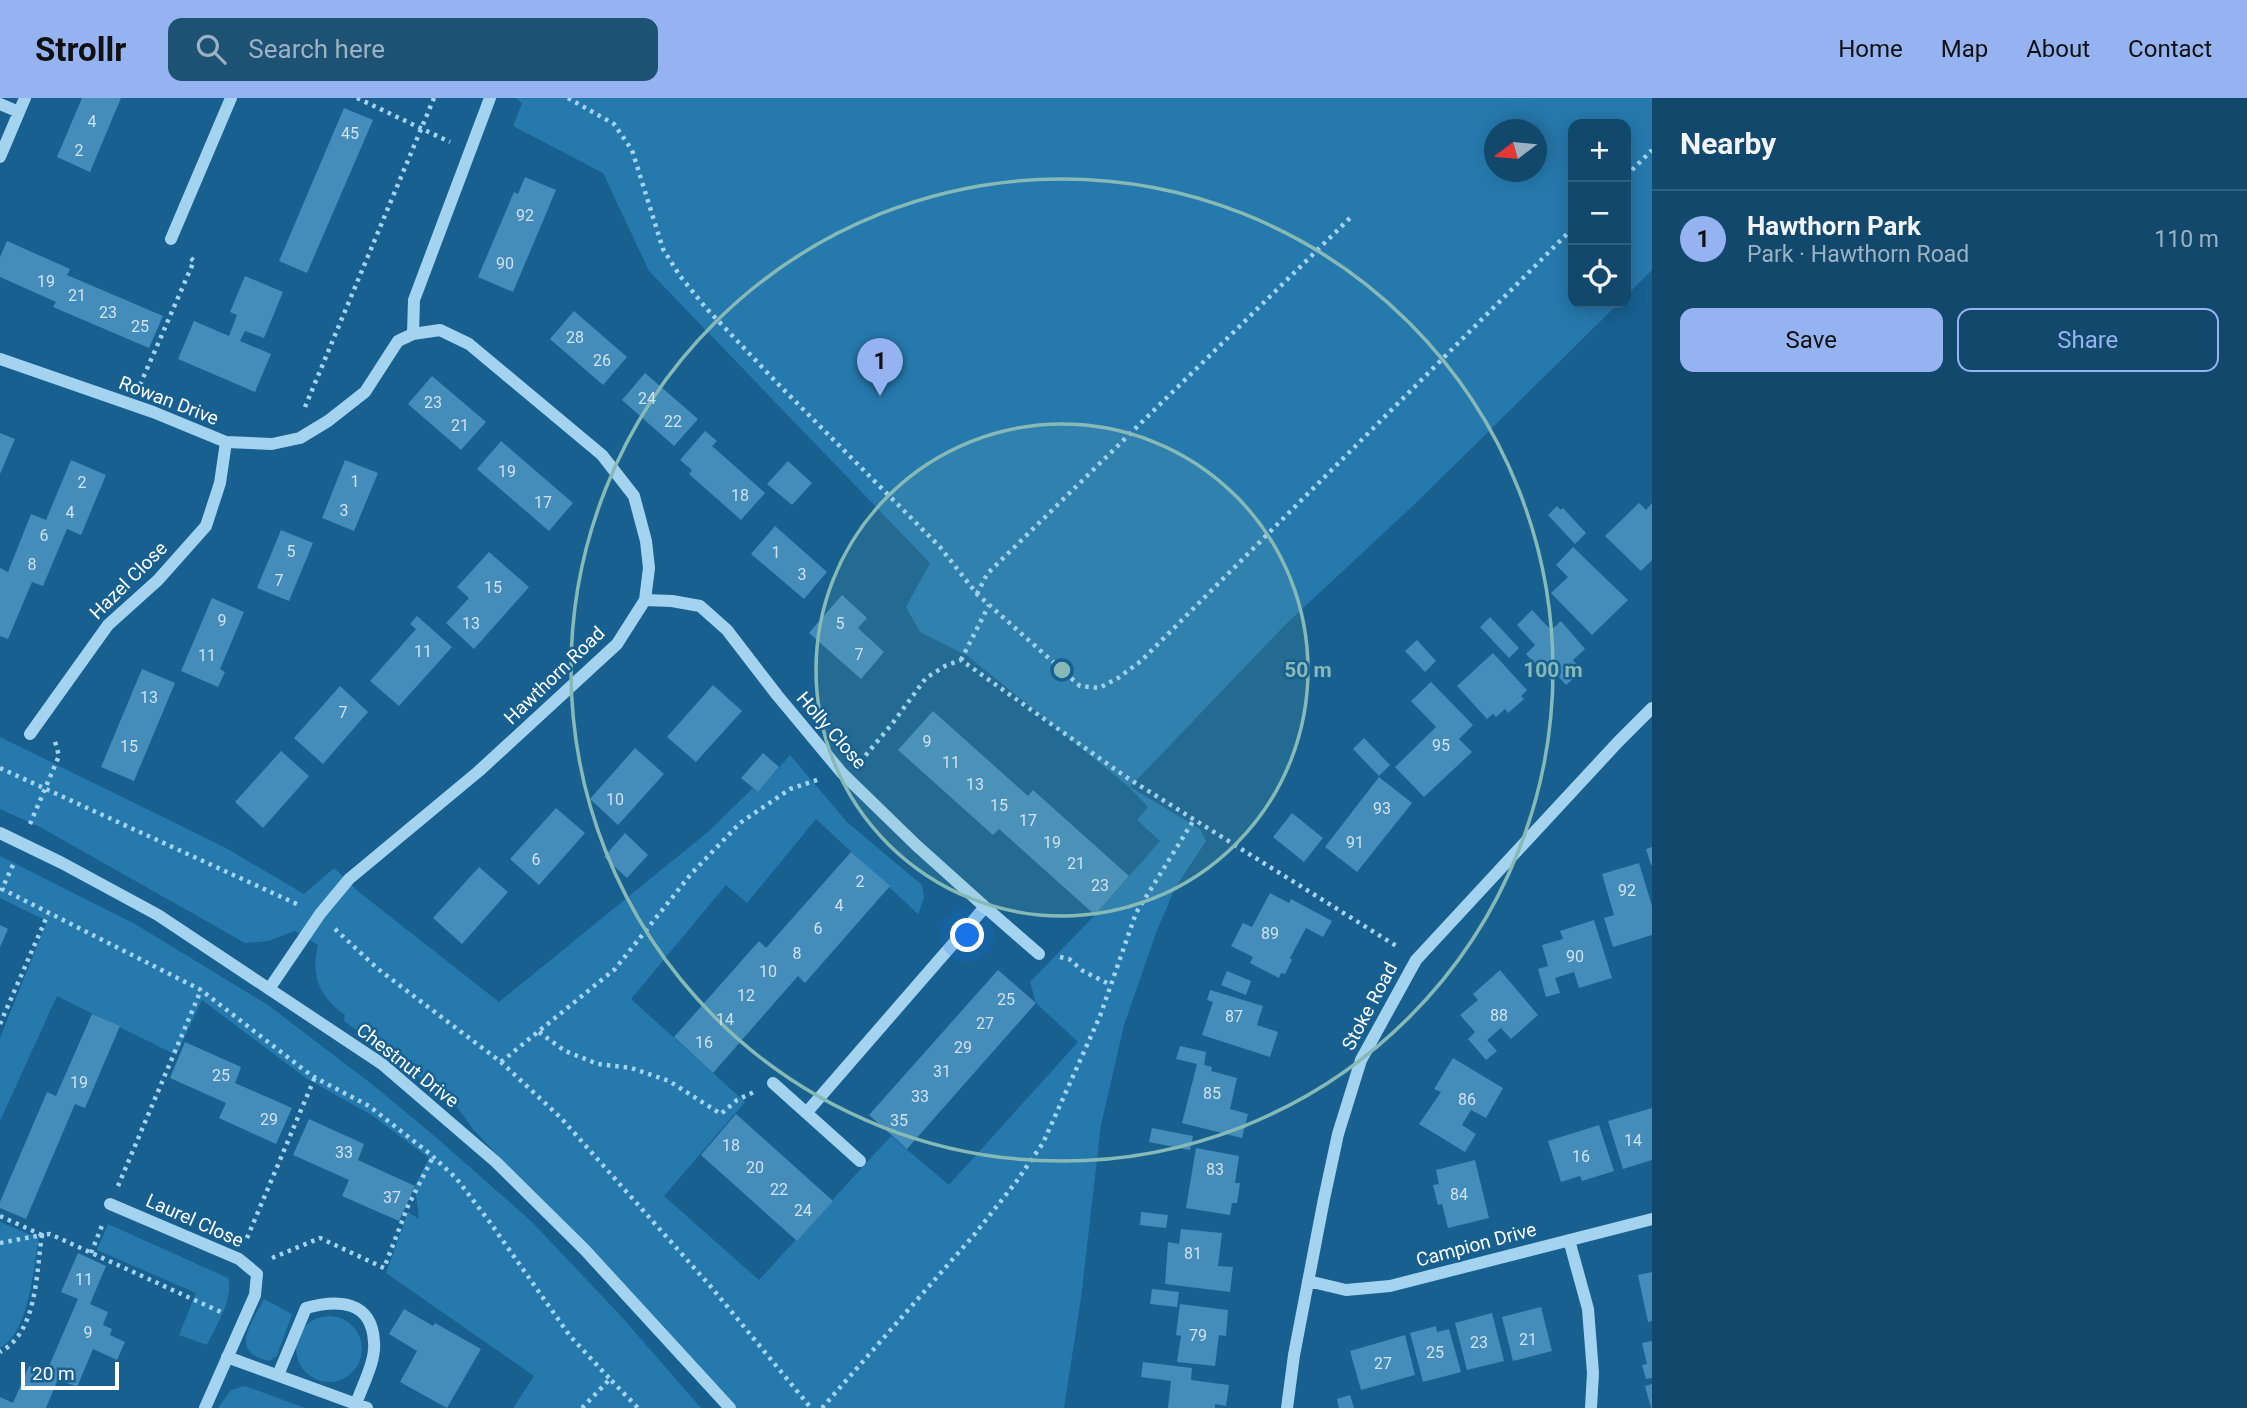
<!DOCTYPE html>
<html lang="en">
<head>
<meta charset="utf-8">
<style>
	:root { --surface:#11486c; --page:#1e5274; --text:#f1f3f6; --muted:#9cb2c2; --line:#30607f; --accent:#95b2f1 }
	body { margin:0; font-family:Roboto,sans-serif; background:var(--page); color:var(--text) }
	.controls { position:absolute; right:21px; top:21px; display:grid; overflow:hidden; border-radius:14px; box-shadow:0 4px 18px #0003 }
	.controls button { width:63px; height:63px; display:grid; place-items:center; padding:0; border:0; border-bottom:2px solid var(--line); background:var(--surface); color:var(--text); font:35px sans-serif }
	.compass { position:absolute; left:1484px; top:21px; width:63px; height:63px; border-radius:50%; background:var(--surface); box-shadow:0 4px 18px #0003; rotate:254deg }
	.scale { position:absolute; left:21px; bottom:18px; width:98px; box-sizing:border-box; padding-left:7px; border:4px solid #fff; border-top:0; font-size:19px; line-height:24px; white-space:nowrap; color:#fff; -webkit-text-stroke:5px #176090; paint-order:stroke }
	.you { position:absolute; left:968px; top:838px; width:24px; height:24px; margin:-18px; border:5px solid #fff; border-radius:50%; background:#1a73e8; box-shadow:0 0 0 10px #1a73e833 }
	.badge { display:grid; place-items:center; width:46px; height:46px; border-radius:50%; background:var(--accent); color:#111; font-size:23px; font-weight:700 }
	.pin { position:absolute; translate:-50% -58px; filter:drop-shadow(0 2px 4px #0008) }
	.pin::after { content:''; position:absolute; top:37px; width:24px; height:21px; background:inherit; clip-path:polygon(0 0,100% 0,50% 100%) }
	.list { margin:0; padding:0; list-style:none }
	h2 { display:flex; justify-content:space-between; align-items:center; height:91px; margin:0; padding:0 28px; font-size:30px }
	h2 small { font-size:23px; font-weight:400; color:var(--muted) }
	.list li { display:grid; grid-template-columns:46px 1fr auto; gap:21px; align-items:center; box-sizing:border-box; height:98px; padding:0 28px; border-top:2px solid var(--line) }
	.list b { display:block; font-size:26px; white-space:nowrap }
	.list p { margin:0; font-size:23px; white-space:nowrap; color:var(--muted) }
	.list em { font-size:23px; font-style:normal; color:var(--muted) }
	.actions { display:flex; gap:14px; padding:21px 28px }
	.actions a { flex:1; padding:16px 0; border:2px solid var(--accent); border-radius:14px; text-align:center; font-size:24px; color:var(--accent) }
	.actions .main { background:var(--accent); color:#111 }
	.icon { flex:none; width:38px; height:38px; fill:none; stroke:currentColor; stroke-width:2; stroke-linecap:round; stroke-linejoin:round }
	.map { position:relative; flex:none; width:1652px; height:1310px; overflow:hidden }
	header { display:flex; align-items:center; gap:42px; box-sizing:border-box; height:98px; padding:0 35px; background:var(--accent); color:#111 }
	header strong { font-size:33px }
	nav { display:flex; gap:38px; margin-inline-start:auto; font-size:24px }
	.search { width:490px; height:63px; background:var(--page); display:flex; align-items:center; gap:18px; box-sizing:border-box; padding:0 24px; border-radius:14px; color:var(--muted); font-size:26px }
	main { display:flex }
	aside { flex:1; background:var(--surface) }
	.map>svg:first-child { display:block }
	.green { fill:#2679ad; fill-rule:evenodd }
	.building { fill:#448cba }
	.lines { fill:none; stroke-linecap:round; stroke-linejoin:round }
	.path { stroke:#a4d3f0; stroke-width:4.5; stroke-dasharray:3.5 5; stroke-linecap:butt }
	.minor { stroke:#a4d3f0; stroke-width:12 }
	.ring { fill:none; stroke:#87bab6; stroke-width:3.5 }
	.labels { text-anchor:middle; stroke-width:5; stroke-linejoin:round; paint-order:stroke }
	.number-label { font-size:16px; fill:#d0e2ee }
	.street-label { font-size:19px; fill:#fff; stroke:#176090 }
	.centre { fill:#87bab6; stroke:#176090; stroke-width:3.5 }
	.ring-label { font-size:21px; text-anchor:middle; font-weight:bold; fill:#87bab6; stroke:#176090; stroke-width:5; stroke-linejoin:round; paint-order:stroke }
</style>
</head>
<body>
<header>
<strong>Strollr</strong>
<div class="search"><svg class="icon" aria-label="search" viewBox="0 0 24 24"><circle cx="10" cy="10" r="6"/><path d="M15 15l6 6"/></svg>Search here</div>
<nav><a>Home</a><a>Map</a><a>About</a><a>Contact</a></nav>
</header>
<main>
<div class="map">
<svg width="1652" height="1310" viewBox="0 0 1652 1310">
	<rect width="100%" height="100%" fill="#176090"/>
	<path class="green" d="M 516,0 L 1652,0 L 1652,172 L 1626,198 L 1626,26 L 1573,26 L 1573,205 L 1619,205 L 1419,402 L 1285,527 L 1130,689 L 1200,731 L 1206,743 L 1175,790 L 1156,835 L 1124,927 L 1101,1027 L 1081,1200 L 1064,1310 L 735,1310 L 473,1031 L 453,1004 L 344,923 L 345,917 C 320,900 310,877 318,847 L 295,833 L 268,843 L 245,845 L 40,729 L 0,711 L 0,639 L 226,750 L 304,796 L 334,770 L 359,794 L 499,904 L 709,733 L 753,690 L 758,694 L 790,657 L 847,724 L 922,787 L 924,800 L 918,816 L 816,721 L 747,805 L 726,787 L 631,901 L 745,1004 L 664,1098 L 759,1182 L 891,1038 L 949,1087 L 1078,944 L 1036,905 L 1030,884 L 1095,817 L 1160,743 L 1137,722 L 1148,709 L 1129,689 L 968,558 L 920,534 L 906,509 L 930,465 L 649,173 L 603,75 L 513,28 L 522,5 ZM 1494,32 L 1536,32 L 1536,74 L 1494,74 Z
		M 0,758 L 135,826 L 268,907 L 373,987 L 438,1041 L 532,1124 L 620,1217 L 701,1310 L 513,1310 L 534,1278 L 386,1175 L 408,1114 L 419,1121 L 415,1088 L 429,1060 L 373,1018 L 306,980 L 202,902 L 176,957 L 57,898 L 0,1023 L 0,940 L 47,823 L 0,800 Z
		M 0,1124 L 39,1140 C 33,1170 30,1234 0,1250 Z
		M 108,1126 L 228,1180 C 234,1201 216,1228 207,1247 L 179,1237 L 196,1195 L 97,1152 Z
		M 264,1201 L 292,1216 L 277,1258 L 269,1263 C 228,1254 252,1225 264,1201 Z
		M296 1251a33 33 0 1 1 66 0a33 33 0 1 1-66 0Z
		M 245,1288 L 305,1310 L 218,1310 L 231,1292 Z"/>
	<path class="building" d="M 82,0 L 121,0 L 90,74 L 57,59 Z
		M 344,10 L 373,22 L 307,175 L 279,163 Z
		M 525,79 L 556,92 L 513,194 L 478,179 L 514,94 L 518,96 Z
		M 7,143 L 70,171 L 67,177 L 163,218 L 149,250 L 53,209 L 56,204 L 0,179 L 0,159 Z
		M 245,178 L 283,194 L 264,240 L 245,233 L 240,243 L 271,256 L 255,294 L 178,261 L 194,223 L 229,238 L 237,217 L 230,214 Z
		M 574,213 L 627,259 L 603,287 L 550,241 Z
		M 645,275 L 698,321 L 674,348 L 622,302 Z
		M 432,278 L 486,324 L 461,352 L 408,306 Z
		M 705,333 L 717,343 L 712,348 L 765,395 L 741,422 L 689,376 L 692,372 L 680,362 Z
		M 0,335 L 15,341 L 0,376 Z
		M 501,343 L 573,405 L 549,433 L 477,371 Z
		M 71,362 L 106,377 L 81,437 L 67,431 L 43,488 L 32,484 L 8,541 L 0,538 L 0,470 L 8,474 L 31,416 L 46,422 Z
		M 345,362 L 378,375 L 354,433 L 322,420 Z
		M 788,363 L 812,385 L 792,407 L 767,386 Z
		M 1639,405 L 1646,412 L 1652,405 L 1652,462 L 1641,473 L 1605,438 Z
		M 1557,408 L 1561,412 L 1563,410 L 1586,435 L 1575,446 L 1548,417 Z
		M 775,428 L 827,474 L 804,501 L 751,456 Z
		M 281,432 L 313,445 L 289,503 L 257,490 Z
		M 1573,449 L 1628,502 L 1592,537 L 1551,495 L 1568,479 L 1556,467 Z
		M 489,454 L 529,489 L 474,551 L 446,525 L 469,500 L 457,489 Z
		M 842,497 L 867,520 L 858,530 L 884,554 L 861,581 L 809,535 Z
		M 212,500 L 244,514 L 220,571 L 225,574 L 218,589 L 181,573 Z
		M 1532,512 L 1551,532 L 1561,523 L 1585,551 L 1573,562 L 1582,573 L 1566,587 L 1558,578 L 1552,584 L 1526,556 L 1535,547 L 1517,527 Z
		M 417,518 L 452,549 L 399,608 L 370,583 L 416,531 L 410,526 Z
		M 1490,519 L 1519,550 L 1509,560 L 1480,529 Z
		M 1417,542 L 1436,563 L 1425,574 L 1405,553 Z
		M 1493,555 L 1527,592 L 1521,598 L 1524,601 L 1508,615 L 1505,611 L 1496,619 L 1493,616 L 1487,621 L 1457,588 Z
		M 142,571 L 175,585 L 134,683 L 101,669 Z
		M 1431,584 L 1473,627 L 1459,641 L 1472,654 L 1424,699 L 1395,669 L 1436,629 L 1411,603 Z
		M 713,587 L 742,613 L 696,664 L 667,639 Z
		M 340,588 L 368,614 L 323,666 L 294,640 Z
		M 933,613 L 1028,698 L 1033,692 L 1129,778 L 1095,817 L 999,731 L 993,737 L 898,652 Z
		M 1364,640 L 1390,667 L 1379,678 L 1353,651 Z
		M 635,650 L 664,676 L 618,727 L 590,701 Z
		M 281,653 L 309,678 L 263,730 L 235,704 Z
		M 763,655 L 779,669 L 758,694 L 741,680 Z
		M 1379,679 L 1412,705 L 1357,774 L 1325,749 Z
		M 556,710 L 585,735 L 539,787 L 510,761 Z
		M 1292,715 L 1323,740 L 1304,764 L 1273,739 Z
		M 625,735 L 648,757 L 627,780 L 604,759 Z
		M 1652,749 L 1652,767 L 1651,767 L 1646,751 Z
		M 851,754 L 890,788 L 805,885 L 798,878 L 713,975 L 674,939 L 759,843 L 766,850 Z
		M 1639,765 L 1652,808 L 1652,837 L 1613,849 L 1604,820 L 1614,817 L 1602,776 Z
		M 479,769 L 508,794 L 462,846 L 433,820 Z
		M 1270,795 L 1289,805 L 1291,801 L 1332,823 L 1323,839 L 1306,830 L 1290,860 L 1292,862 L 1285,876 L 1281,875 L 1279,880 L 1250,865 L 1253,859 L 1231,848 L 1243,825 L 1252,829 Z
		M 1594,822 L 1612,880 L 1579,890 L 1574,874 L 1555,880 L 1560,895 L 1546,899 L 1538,871 L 1548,868 L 1542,847 L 1563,841 L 1560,833 Z
		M 0,827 L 8,831 L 0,849 Z
		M 998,872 L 1036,905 L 907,1051 L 869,1017 Z
		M 1500,872 L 1538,917 L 1511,941 L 1501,930 L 1487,942 L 1497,953 L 1486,962 L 1468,941 L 1475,934 L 1460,917 L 1478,902 L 1473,896 Z
		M 1227,873 L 1251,883 L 1246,897 L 1221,887 Z
		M 1210,892 L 1263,908 L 1257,927 L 1278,934 L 1270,959 L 1202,937 L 1213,904 L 1207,902 Z
		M 92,916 L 120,928 L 85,1010 L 75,1006 L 26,1121 L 0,1110 L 0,1104 L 47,994 L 56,998 Z
		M 185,944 L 241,969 L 235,985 L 292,1010 L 276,1046 L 219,1020 L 226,1005 L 170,980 Z
		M 1180,948 L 1206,954 L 1204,967 L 1212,969 L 1211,973 L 1237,980 L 1230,1011 L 1248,1016 L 1242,1040 L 1182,1025 L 1197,966 L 1176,961 Z
		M 1453,960 L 1503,990 L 1486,1020 L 1471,1012 L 1462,1027 L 1476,1036 L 1465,1054 L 1419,1026 L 1441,994 L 1434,991 Z
		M 1652,1010 L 1652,1062 L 1623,1071 L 1608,1023 Z
		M 736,1016 L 833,1103 L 797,1143 L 701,1057 Z
		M 309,1021 L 364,1046 L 358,1062 L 415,1088 L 399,1123 L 342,1098 L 349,1082 L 293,1057 Z
		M 1599,1027 L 1614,1073 L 1582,1083 L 1580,1078 L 1561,1084 L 1548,1043 Z
		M 1152,1030 L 1193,1038 L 1190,1052 L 1149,1044 Z
		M 1196,1050 L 1239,1058 L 1235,1085 L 1240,1085 L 1237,1105 L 1232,1105 L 1230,1117 L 1186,1110 Z
		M 1475,1062 L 1489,1120 L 1448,1130 L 1442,1106 L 1438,1107 L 1433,1087 L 1439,1086 L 1436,1072 Z
		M 1141,1114 L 1168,1117 L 1166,1130 L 1140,1127 Z
		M 1181,1131 L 1222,1135 L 1218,1168 L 1233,1169 L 1230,1194 L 1165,1186 L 1168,1144 L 1179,1146 Z
		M 78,1155 L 106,1168 L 90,1206 L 108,1214 L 103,1227 L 112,1231 L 110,1237 L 125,1244 L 117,1262 L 93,1251 L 77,1289 L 58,1281 L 46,1310 L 0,1310 L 0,1299 L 13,1305 L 29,1268 L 46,1275 L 78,1201 L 61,1194 Z
		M 1652,1174 L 1652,1223 L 1648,1224 L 1638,1177 Z
		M 1152,1191 L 1179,1194 L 1177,1209 L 1150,1206 Z
		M 1180,1206 L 1228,1212 L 1226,1238 L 1219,1237 L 1215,1268 L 1177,1264 L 1181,1238 L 1176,1237 Z
		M 1541,1209 L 1552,1253 L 1513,1263 L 1502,1219 Z
		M 404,1211 L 433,1228 L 435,1225 L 481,1251 L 447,1310 L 400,1284 L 417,1253 L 389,1236 Z
		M 1492,1215 L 1504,1263 L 1467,1272 L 1455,1225 Z
		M 1436,1228 L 1437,1234 L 1449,1231 L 1461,1274 L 1423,1284 L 1410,1235 Z
		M 1405,1237 L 1415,1277 L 1361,1292 L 1350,1253 Z
		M 1652,1243 L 1652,1280 L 1646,1281 L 1642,1267 L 1647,1266 L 1642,1245 Z
		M 1143,1264 L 1192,1270 L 1191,1282 L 1229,1287 L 1226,1308 L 1215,1306 L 1215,1310 L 1168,1310 L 1171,1283 L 1141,1279 Z
		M 1652,1286 L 1652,1310 L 1651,1310 L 1645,1288 Z
		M 1350,1297 L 1354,1310 L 1339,1310 L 1337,1301 Z"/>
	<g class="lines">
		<path class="path" d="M 357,0 L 450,44
			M 568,0 L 614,26 L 632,52 L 663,151 L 680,178 L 706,210 L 781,289 L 940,449 L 977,496 L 1080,588 L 1099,590 L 1118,580 L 1141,563 L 1573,130
			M 1626,78 L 1652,52
			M 140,287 L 194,163 L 187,157
			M 305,309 L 434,0
			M 977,496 L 987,476 L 1350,120
			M 961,562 L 989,507
			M 860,664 L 892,626 L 926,580 L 945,568 L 961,562 L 1126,679 L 1398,849
			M 0,670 L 299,807
			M 30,726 L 59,658 L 54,640
			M 13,767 L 2,791 L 201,892 L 312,978 L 369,1008 L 429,1055 L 456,1080 L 489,1123 L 570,1238 L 610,1281
			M 335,831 L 378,871 L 501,964 L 561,1020 L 712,1190 L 811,1310
			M 1060,859 L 1069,861 L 1083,873 L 1111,887
			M 0,926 L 48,816
			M 539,934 L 565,953 L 598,966 L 631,970 L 669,983 L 721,1016 L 737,1002 L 754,994
			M 501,964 L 615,871 L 691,776 L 740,725 L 790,691 L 820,681
			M 118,1088 L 201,892
			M 0,1118 L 42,1137 L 50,1136 L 223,1215
			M 247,1140 L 315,979
			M 0,1145 L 42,1137 C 36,1174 38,1234 0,1254
			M 91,1155 L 103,1125
			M 272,1160 L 320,1140 L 384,1170 L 408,1108 L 433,1059
			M 582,1310 L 610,1281 L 638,1310
			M 822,1310 L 974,1137 L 1016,1084 L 1043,1045 L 1100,918 L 1136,815 L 1195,720"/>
		<path class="minor" d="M 0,6 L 19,14
			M 0,59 L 25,0
			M 171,141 L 231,0
			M 413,236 L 414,202 L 490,0
			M 0,261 L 153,314 L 226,344 L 272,346 L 300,340 L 328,323 L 365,294 L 398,243 L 413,236 L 440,232 L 469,246 L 602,357 L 634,398 L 646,443 L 649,470 L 645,502 L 617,546 L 479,673 L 349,781 L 320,816 L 269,891
			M 645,502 L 672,503 L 700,508 L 727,532 L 777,597 L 842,675 L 916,747 L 985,809 L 807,1014
			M 30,636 L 108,527 L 158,482 L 206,428 L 220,385 L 226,344
			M 0,735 L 62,765 L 158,817 L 382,966 L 496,1064 L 585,1152 L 730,1310
			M 985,809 L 1039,856
			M 773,985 L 860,1063
			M 110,1106 L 239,1161 L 257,1176 L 255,1197 L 205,1310
			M 1569,1142 L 1588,1211 L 1593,1275 L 1591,1310
			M 1308,1183 L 1346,1192 L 1390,1188 L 1652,1121
			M 227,1259 L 367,1310
			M 278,1277 L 306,1210 C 337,1201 372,1202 374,1244 C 376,1263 362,1288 356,1306
			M 1287,1310 L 1294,1257 L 1324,1101 L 1338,1036 L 1361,962 L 1416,862 L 1618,644 L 1652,610"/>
	</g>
	<circle cx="1062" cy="572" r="246" fill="#87bab6" fill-opacity=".12"/>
	<g class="ring">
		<circle cx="1062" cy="572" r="246"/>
		<circle cx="1062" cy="572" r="491"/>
	</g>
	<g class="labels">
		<g class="number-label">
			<text x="92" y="29">4</text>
			<text x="350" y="41">45</text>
			<text x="79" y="58">2</text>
			<text x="525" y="123">92</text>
			<text x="505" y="171">90</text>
			<text x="46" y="189">19</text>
			<text x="77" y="203">21</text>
			<text x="108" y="220">23</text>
			<text x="140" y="234">25</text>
			<text x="575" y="245">28</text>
			<text x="602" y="268">26</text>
			<text x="647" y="306">24</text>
			<text x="433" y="310">23</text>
			<text x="673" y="329">22</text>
			<text x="460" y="333">21</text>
			<text x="507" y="379">19</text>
			<text x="355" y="389">1</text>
			<text x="82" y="390">2</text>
			<text x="740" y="403">18</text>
			<text x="543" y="410">17</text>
			<text x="344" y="418">3</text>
			<text x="70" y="420">4</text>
			<text x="44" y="443">6</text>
			<text x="291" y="459">5</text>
			<text x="776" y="460">1</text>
			<text x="32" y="472">8</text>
			<text x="802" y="482">3</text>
			<text x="279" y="488">7</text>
			<text x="493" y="495">15</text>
			<text x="222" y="528">9</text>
			<text x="471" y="531">13</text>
			<text x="840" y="531">5</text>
			<text x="423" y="559">11</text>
			<text x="859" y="562">7</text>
			<text x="207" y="563">11</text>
			<text x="149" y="605">13</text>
			<text x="343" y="620">7</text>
			<text x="927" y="649">9</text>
			<text x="1441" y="653">95</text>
			<text x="129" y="654">15</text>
			<text x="951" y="670">11</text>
			<text x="975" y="692">13</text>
			<text x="615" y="707">10</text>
			<text x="999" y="713">15</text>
			<text x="1382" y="716">93</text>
			<text x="1028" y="728">17</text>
			<text x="1052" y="750">19</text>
			<text x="1355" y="750">91</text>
			<text x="536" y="767">6</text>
			<text x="1076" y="771">21</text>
			<text x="860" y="789">2</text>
			<text x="1100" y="793">23</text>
			<text x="1627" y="798">92</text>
			<text x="839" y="813">4</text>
			<text x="818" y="836">6</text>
			<text x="1270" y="841">89</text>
			<text x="797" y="861">8</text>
			<text x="1575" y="864">90</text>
			<text x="768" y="879">10</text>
			<text x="746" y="903">12</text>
			<text x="1006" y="907">25</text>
			<text x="1499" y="923">88</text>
			<text x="1234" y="924">87</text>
			<text x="725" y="927">14</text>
			<text x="985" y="931">27</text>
			<text x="704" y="950">16</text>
			<text x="963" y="955">29</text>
			<text x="942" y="979">31</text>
			<text x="221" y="983">25</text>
			<text x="79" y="990">19</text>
			<text x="1212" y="1001">85</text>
			<text x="920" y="1004">33</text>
			<text x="1467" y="1007">86</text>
			<text x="269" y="1027">29</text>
			<text x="899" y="1028">35</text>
			<text x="1633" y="1048">14</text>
			<text x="731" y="1053">18</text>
			<text x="344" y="1060">33</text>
			<text x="1581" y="1064">16</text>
			<text x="755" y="1075">20</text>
			<text x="1215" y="1077">83</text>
			<text x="779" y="1097">22</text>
			<text x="1459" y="1102">84</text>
			<text x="392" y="1105">37</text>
			<text x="803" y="1118">24</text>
			<text x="1193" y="1161">81</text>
			<text x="84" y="1187">11</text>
			<text x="88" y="1240">9</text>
			<text x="1198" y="1243">79</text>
			<text x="1528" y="1247">21</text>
			<text x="1479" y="1250">23</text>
			<text x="1435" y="1260">25</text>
			<text x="1383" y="1271">27</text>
		</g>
		<g class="street-label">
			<text transform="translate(169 302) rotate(21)" y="7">Rowan Drive</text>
			<text transform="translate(128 482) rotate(-45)" y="7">Hazel Close</text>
			<text transform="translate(554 577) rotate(-44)" y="7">Hawthorn Road</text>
			<text transform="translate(832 632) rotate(49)" y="7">Holly Close</text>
			<text transform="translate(1369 908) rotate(-62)" y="7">Stoke Road</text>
			<text transform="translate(408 967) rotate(38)" y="7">Chestnut Drive</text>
			<text transform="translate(195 1122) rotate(24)" y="7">Laurel Close</text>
			<text transform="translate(1476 1146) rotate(-15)" y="7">Campion Drive</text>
		</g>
	</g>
	<circle cx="1062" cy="572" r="10" class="centre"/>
	<g class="ring-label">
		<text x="1308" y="579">50 m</text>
		<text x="1553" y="579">100 m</text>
	</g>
</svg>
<div class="controls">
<button>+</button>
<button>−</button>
<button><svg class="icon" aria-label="locate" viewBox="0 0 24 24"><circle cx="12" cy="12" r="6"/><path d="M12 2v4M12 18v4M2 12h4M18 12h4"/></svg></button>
</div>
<svg class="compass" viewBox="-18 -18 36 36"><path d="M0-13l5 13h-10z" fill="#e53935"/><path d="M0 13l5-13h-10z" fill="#9cb2c2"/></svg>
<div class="scale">20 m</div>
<div class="you"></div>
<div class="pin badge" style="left:880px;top:298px">1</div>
</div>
<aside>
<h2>Nearby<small></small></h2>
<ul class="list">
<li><span class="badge">1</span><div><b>Hawthorn Park</b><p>Park · Hawthorn Road</p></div><em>110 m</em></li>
</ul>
<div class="actions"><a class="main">Save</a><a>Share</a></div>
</aside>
</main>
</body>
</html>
